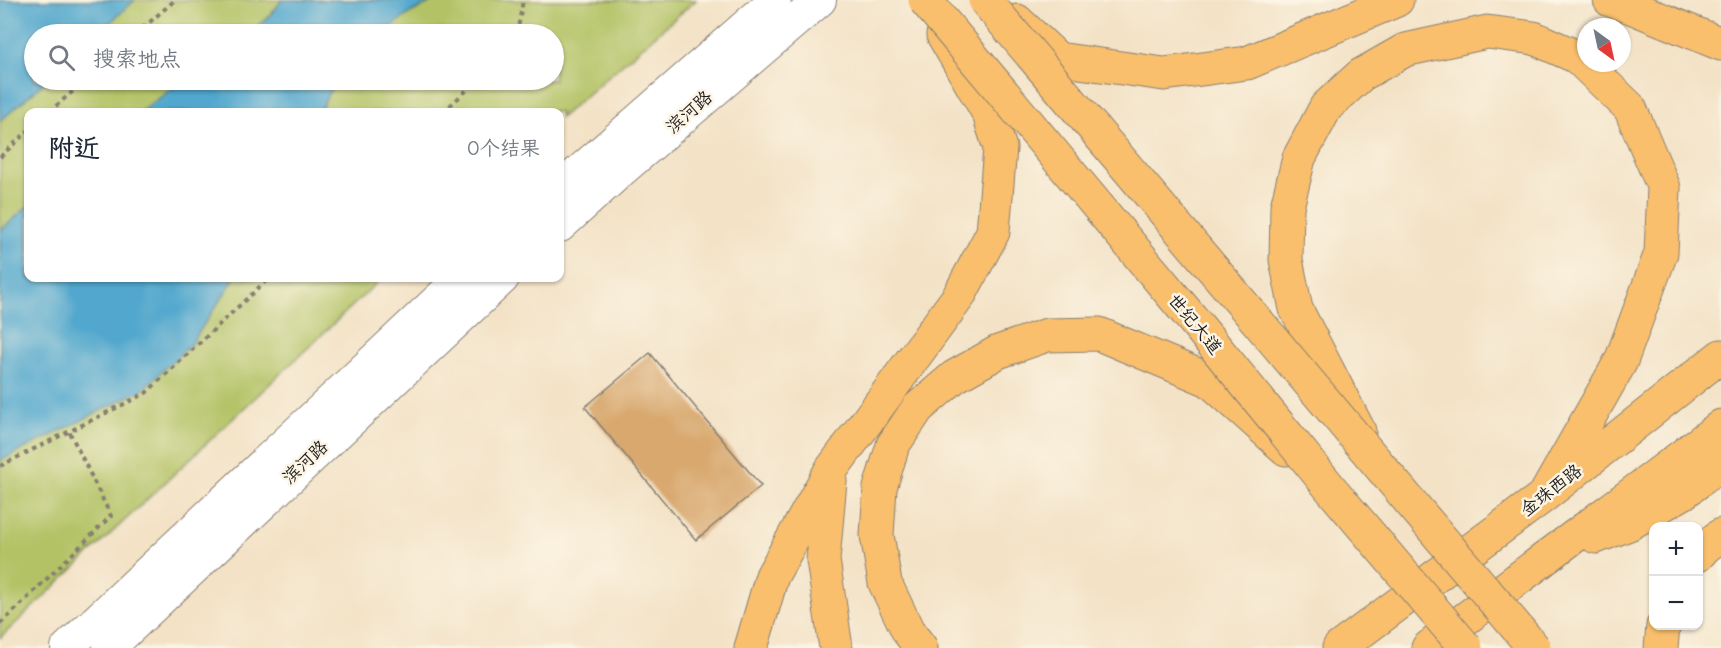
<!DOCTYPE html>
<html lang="zh">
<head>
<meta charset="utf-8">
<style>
	:root { --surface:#fff; --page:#f2f2f3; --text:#1f2937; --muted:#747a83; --line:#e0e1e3 }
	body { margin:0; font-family:Delius,"LXGW WenKai TC",sans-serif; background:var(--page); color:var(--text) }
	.controls { position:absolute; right:18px; bottom:18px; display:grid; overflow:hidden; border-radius:12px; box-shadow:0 2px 4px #0004 }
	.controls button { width:54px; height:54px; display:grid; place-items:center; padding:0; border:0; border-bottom:2px solid var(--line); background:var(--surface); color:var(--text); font:30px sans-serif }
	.compass { position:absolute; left:1577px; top:18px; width:54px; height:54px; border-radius:50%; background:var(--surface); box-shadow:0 2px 4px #0004; rotate:147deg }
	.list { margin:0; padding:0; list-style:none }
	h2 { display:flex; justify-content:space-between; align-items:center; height:78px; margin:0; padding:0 24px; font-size:26px }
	h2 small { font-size:20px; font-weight:400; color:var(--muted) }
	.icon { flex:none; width:33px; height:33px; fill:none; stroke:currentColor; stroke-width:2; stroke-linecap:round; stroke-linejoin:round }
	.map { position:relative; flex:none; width:1721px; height:648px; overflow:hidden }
	.search { position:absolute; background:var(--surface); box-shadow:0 2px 4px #0004; left:24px; top:24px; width:540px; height:66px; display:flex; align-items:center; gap:15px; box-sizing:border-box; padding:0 21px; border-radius:33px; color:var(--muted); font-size:22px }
	.panel { position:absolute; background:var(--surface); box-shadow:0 2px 4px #0004; left:24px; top:108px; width:540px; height:174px; border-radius:12px }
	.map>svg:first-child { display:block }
	.green { fill:#b2c265; stroke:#676f40; stroke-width:1.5 }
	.water { fill:#51a7cd; stroke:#366274; stroke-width:1.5 }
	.building { fill:#d8a86e }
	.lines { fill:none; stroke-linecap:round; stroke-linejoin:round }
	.minor-casing { stroke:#887f71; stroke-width:34 }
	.highway-casing { stroke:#887f71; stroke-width:35 }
	.path { stroke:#887f71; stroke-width:4; stroke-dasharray:4.5 4.5; stroke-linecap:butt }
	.minor { stroke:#fff; stroke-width:32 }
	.highway { stroke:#f9bf6d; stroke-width:33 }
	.highway-bridge-casing { stroke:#887f71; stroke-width:35; stroke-linecap:butt }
	.highway-bridge { stroke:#f9bf6d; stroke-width:33 }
	.labels { text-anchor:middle; stroke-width:5; stroke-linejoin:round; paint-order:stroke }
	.street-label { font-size:18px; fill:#1c1c1c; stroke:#fcf5e5 }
</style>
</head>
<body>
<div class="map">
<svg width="1721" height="648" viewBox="0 0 1721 648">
	<rect width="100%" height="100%" fill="#fcf5e5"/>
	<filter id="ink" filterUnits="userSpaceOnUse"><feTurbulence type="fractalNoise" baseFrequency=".0167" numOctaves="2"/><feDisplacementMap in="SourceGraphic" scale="12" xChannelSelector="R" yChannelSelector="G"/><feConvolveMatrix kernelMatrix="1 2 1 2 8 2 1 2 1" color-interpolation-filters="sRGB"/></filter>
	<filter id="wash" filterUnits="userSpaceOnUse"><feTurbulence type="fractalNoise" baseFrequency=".008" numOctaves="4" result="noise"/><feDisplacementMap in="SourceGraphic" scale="24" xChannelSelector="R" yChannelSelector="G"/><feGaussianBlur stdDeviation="1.35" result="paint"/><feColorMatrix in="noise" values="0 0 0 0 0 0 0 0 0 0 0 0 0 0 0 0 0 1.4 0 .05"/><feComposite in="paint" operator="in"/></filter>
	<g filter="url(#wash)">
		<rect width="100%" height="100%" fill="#f3e2c6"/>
		<path class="green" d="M 135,0 L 696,0 L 560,118 L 560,112 L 28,112 L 28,278 L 382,278 L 0,638 L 0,121 L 47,80 L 554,80 L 554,34 L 97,34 Z"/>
		<path class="water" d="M 0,0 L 135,0 L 97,34 L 34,34 L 34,80 L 47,80 L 0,121 Z
			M 282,0 L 436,0 L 412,12 L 380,34 L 249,34 L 271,14 Z
			M 184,80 L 339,80 L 330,91 L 319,112 L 140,112 Z
			M 28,206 L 28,278 L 235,278 L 191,344 L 142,390 L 0,461 L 0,231 Z"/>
		<g id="blocks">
			<path class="building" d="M 650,353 L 761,486 L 696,540 L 585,407 Z"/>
		</g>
	</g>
	<g filter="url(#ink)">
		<use href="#blocks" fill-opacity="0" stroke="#887f71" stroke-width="1.5"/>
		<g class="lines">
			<g class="minor-casing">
				<path id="minor" d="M 560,188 L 775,0
					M 560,226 L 621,171 L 820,0
					M 67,648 L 461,278
					M 109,648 L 503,278"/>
			</g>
			<g class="highway-casing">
				<path id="highway" d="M 1610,0 L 1631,7 L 1721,44
					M 1017,21 L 1058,59 L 1164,74 L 1247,63 L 1397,0
					M 1359,431 L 1296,309 L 1286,260 L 1287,207 L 1299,158 L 1326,107 L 1361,75 L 1405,50 L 1487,32 L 1534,38 L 1577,57 L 1630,108 L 1664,188 L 1661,253 L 1621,361 L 1545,495
					M 830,481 L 823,560 L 836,648
					M 1596,537 L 1629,524 L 1683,493 L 1721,464
					M 1698,555 L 1705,547 L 1721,535
					M 751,648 L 772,576 L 831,470 L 959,296 L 993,232 L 1000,148 L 989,114 L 943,35
					M 921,648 L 908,631 L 885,583 L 877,535 L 880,488 L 893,445 L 918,408 L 954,377 L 998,352 L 1047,335 L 1099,334 L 1209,380 L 1286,449
					M 1339,648 L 1545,495 L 1721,356
					M 1428,648 C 1524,572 1624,501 1721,426
					M 1661,648 L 1663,626"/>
			</g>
			<path class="path" d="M 136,34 L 175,0
				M 517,34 L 523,0
				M 49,112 L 86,80
				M 443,112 L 478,80
				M 0,157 L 28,131
				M 0,466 L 146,393 L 269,278
				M 0,623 L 1,623 L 10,615 L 111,516 L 69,431"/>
			<use href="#minor" class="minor"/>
			<use href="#highway" class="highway"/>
			<g class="highway-bridge-casing">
				<path id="highway-bridge" d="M 925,0 L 1199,327 L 1331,489 L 1466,648
					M 985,0 L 1534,648"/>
			</g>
			<use href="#highway-bridge" class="highway-bridge"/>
		</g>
	</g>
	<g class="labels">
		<g class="street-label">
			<text transform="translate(689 112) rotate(-41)" y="6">滨河路</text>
			<text transform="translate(1195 324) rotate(50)" y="6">世纪大道</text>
			<text transform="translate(305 462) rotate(-43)" y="6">滨河路</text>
			<text transform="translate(1551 490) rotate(-38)" y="6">金珠西路</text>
		</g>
	</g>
</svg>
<div class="controls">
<button>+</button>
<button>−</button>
</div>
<svg class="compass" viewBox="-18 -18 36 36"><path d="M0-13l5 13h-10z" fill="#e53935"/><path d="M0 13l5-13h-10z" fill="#747a83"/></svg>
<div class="search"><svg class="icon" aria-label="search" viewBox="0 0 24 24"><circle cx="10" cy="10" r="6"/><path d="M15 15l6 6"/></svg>搜索地点</div>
<section class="panel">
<h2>附近<small>0个结果</small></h2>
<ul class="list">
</ul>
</section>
</div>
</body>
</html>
